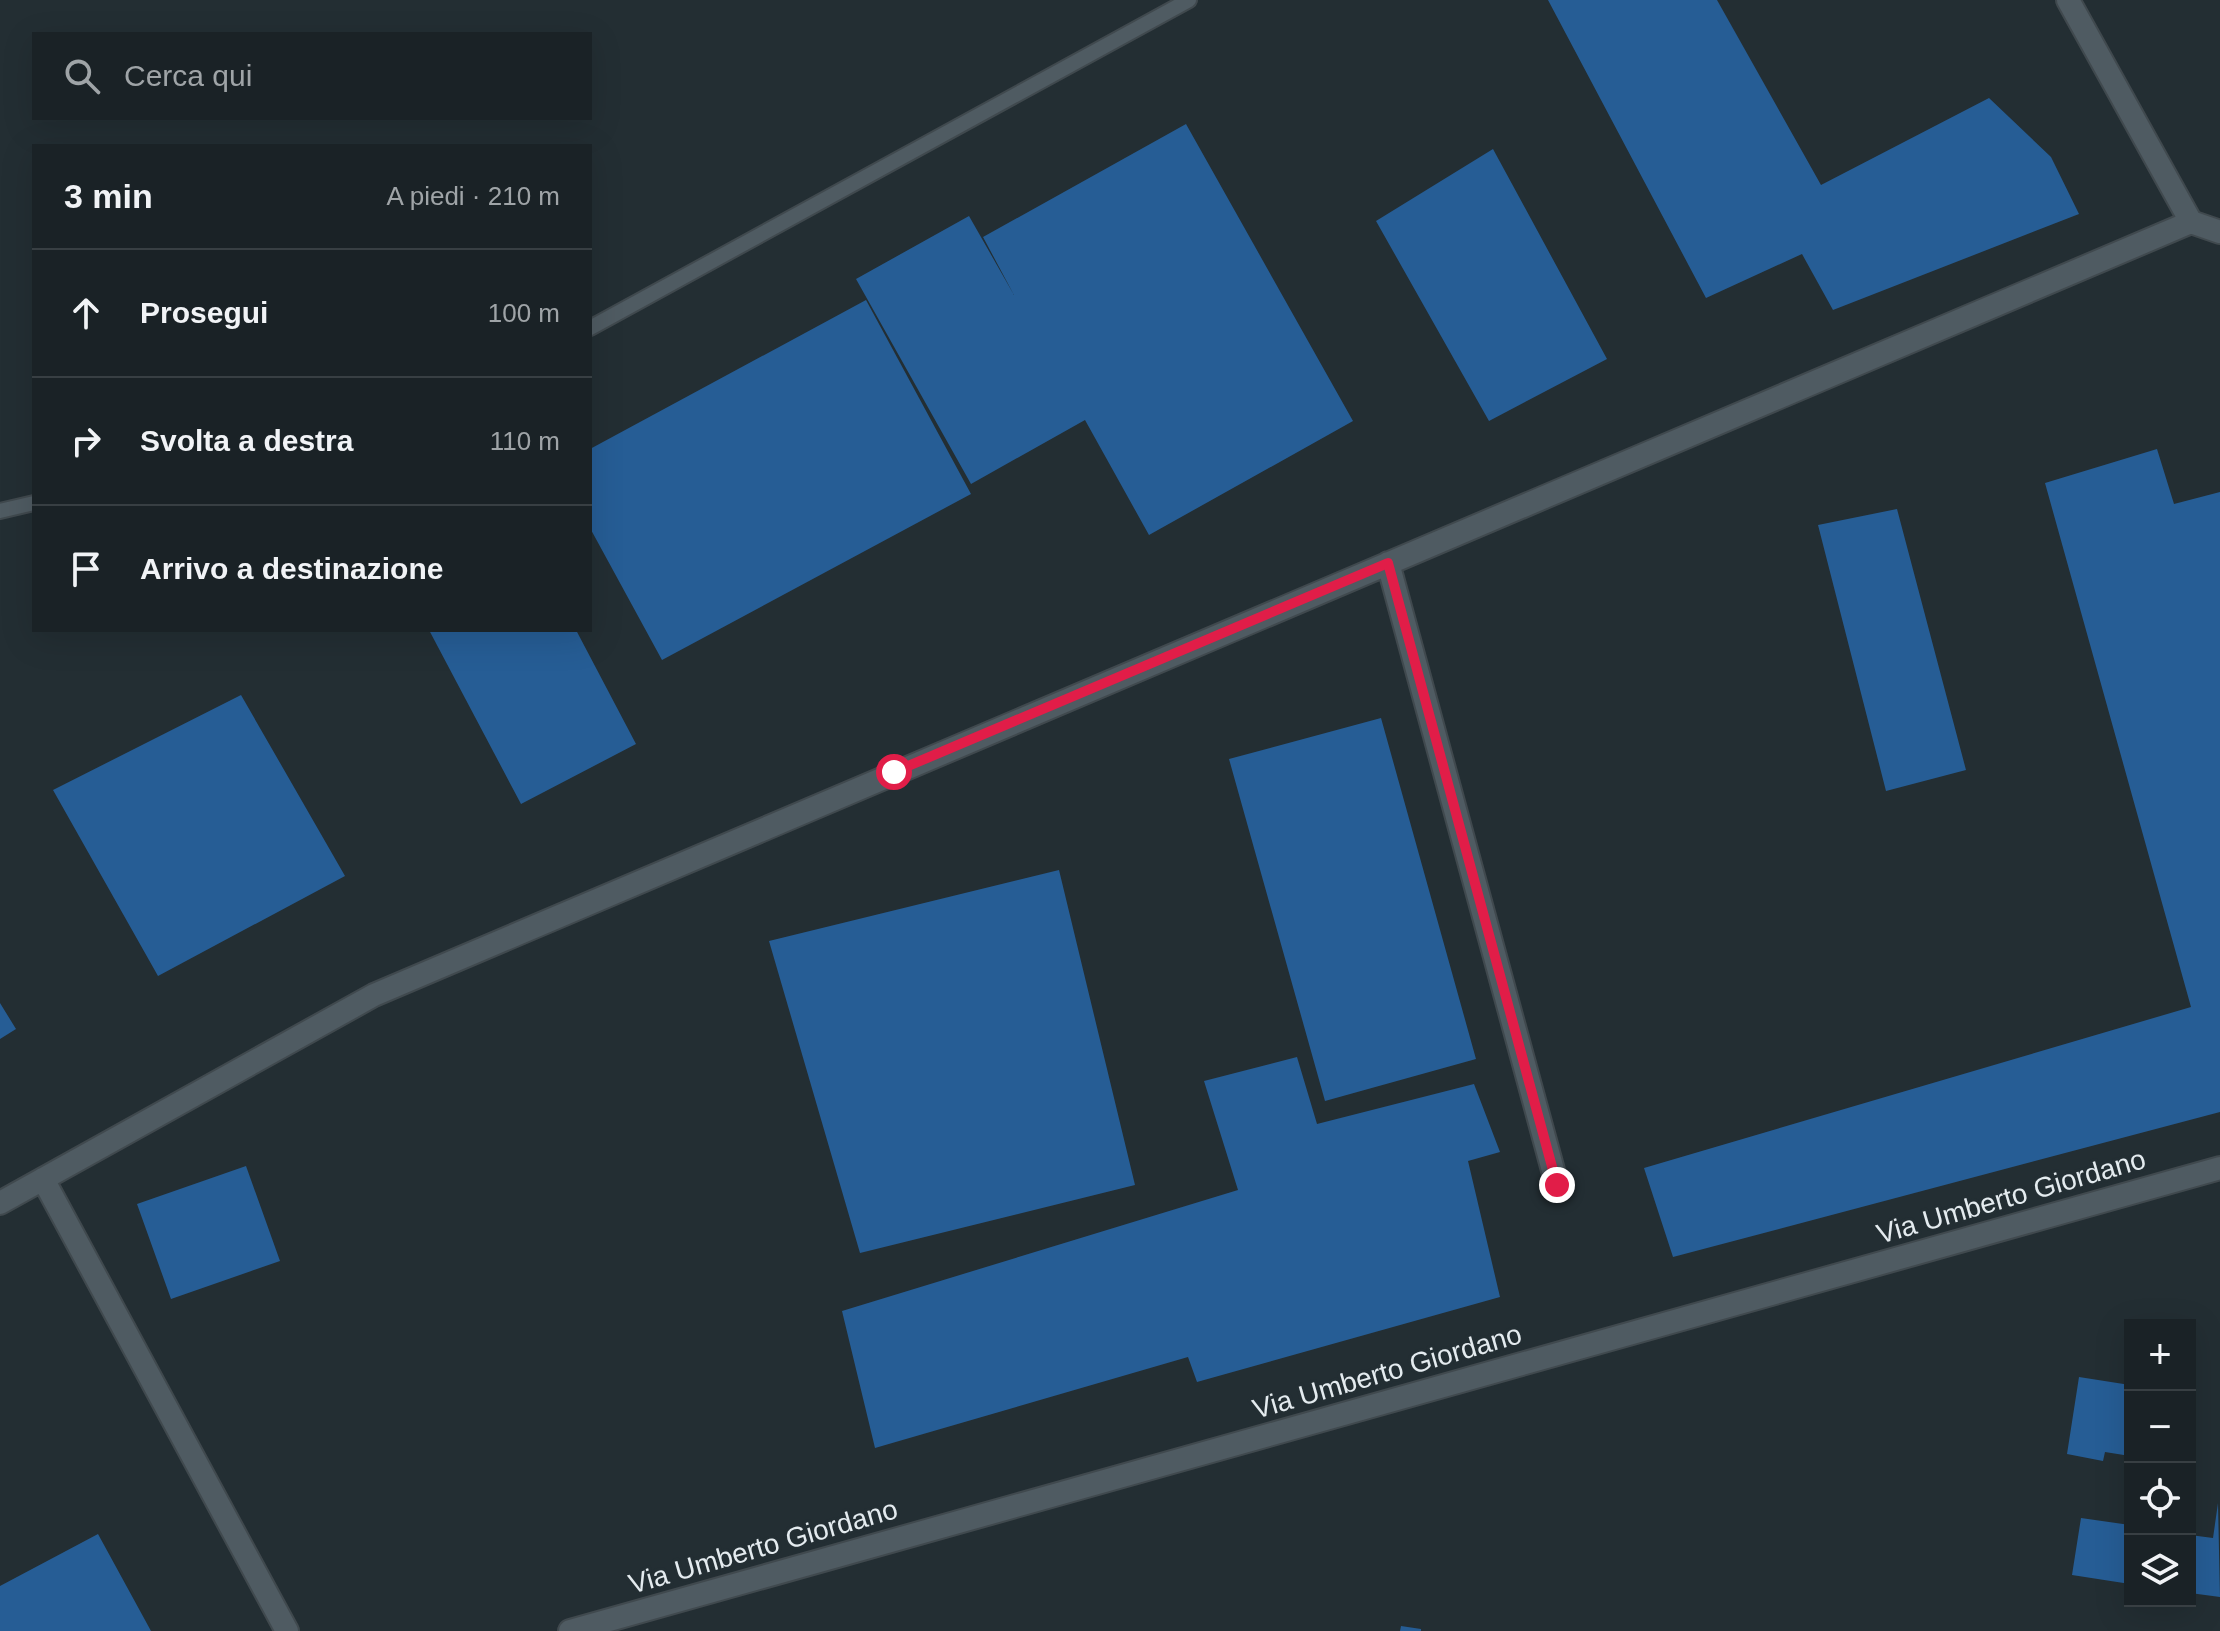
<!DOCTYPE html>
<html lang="it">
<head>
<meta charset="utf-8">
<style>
	:root { --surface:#1a2226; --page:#232a2e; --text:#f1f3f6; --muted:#9fa4a7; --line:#383f43 }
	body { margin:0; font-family:Helvetica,sans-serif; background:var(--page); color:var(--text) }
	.controls { position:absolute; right:24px; bottom:24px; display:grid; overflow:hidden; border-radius:0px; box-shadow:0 8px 32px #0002 }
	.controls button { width:72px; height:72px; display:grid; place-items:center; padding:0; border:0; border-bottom:2px solid var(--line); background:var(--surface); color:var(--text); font:40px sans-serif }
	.stop { position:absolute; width:24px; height:24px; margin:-18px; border:6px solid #e11d48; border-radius:50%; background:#fff }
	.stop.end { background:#e11d48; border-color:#fff; box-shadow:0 2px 8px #0008 }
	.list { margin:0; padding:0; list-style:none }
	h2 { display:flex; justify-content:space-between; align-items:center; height:104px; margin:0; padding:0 32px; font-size:34px }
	h2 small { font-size:26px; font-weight:400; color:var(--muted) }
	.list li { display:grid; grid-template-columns:52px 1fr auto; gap:24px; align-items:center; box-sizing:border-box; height:128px; padding:0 32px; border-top:2px solid var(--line) }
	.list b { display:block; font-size:30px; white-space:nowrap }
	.list em { font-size:26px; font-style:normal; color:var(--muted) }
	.icon { flex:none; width:44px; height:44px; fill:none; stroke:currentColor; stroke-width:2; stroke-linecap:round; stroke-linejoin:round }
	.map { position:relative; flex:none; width:2220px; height:1631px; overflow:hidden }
	.search { position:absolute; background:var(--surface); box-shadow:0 8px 32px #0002; left:32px; top:32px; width:560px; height:88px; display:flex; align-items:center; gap:20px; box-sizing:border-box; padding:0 28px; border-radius:0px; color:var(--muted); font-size:30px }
	.panel { position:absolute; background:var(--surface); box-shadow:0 8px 32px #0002; left:32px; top:144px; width:560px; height:488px; border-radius:0px }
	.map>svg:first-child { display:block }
	.building { fill:#265d95 }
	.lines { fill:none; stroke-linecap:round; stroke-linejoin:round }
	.service-casing { stroke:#40494e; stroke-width:18 }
	.minor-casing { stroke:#40494e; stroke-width:26 }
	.service { stroke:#4f5b62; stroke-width:14 }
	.minor { stroke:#4f5b62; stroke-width:22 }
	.route { stroke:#e11d48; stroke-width:10 }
	.labels { text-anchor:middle; stroke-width:6; stroke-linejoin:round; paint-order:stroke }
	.street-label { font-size:28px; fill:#e4ebef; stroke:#232e33 }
</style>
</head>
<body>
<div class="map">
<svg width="2220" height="1631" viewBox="0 0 2220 1631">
	<rect width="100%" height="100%" fill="#232e33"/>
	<path class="building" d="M 1548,0 L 1717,0 L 1821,185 L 1989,98 L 2051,157 L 2079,214 L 1833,310 L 1802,254 L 1706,298 Z
		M 1186,124 L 1353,421 L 1149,535 L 1085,420 L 971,484 L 856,279 L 969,216 L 1014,295 L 983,237 Z
		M 1493,149 L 1607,359 L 1489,421 L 1376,221 Z
		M 866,300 L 971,494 L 662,660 L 590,528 L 590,449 Z
		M 2157,449 L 2174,504 L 2220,492 L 2220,1112 L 1673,1257 L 1644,1168 L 2191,1007 L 2045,483 Z
		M 1897,509 L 1966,770 L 1886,791 L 1818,525 Z
		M 429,630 L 576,630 L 636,744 L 521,804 Z
		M 241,695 L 345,876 L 158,976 L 53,790 Z
		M 1381,718 L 1476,1059 L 1325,1101 L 1229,759 Z
		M 1059,870 L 1135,1185 L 860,1253 L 769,941 Z
		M 0,1003 L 16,1029 L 0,1039 Z
		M 1297,1057 L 1317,1124 L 1474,1084 L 1500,1152 L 1468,1161 L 1500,1297 L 1197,1382 L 1188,1357 L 875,1448 L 842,1311 L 1238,1190 L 1204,1081 Z
		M 246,1166 L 280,1261 L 171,1299 L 137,1204 Z
		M 2079,1377 L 2130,1385 L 2130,1456 L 2105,1452 L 2103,1461 L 2067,1454 Z
		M 2218,1503 L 2220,1597 L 2190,1593 L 2190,1535 L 2213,1538 Z
		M 2081,1518 L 2130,1525 L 2130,1584 L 2072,1575 Z
		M 98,1534 L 151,1631 L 0,1631 L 0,1586 Z
		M 1401,1626 L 1421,1629 L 1421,1631 L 1400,1631 Z"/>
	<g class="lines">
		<g class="service-casing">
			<path id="service" d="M 590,328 L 1189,0
				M 0,511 L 34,503"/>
		</g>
		<g class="minor-casing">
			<path id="minor" d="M 2068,0 L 2191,222
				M 1388,563 L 1557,1185
				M 43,1179 L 287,1631
				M 0,1203 L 374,995 L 2191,222 L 2220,232
				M 570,1631 L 2220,1168"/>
		</g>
		<use href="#service" class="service"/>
		<use href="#minor" class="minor"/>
	</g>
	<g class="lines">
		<path class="route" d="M 894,772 L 1388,563 L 1557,1185"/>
	</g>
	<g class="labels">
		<g class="street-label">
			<text transform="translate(2011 1196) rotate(-16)" y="10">Via Umberto Giordano</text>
			<text transform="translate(1387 1371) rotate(-16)" y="10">Via Umberto Giordano</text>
			<text transform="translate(763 1546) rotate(-16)" y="10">Via Umberto Giordano</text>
		</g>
	</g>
</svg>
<div class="controls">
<button>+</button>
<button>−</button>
<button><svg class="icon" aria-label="locate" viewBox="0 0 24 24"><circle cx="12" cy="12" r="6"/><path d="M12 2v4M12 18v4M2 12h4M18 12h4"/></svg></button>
<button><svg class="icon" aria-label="layers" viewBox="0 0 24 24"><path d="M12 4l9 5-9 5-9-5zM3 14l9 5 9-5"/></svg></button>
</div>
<div class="stop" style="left:894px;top:772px"></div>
<div class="stop end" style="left:1557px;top:1185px"></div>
<div class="search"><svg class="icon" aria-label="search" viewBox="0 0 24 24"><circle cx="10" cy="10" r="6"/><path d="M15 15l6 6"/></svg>Cerca qui</div>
<section class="panel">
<h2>3 min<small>A piedi · 210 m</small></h2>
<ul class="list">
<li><svg class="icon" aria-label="ahead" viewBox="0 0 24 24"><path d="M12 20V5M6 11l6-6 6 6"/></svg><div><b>Prosegui</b></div><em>100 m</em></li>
<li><svg class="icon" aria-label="right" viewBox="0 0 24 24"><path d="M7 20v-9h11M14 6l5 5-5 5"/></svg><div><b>Svolta a destra</b></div><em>110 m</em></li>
<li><svg class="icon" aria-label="arrive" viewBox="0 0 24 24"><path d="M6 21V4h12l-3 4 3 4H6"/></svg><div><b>Arrivo a destinazione</b></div></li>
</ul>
</section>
</div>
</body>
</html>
